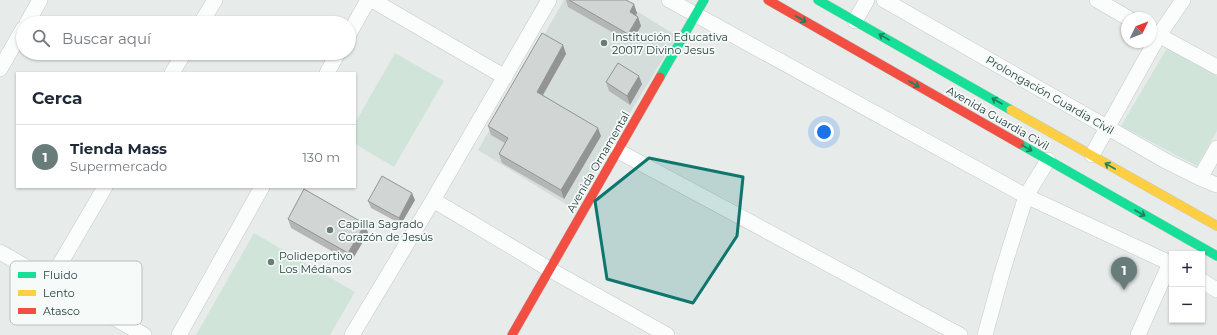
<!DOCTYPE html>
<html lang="es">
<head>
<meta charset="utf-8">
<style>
	:root { --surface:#fff; --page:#f6f6f7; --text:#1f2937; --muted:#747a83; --line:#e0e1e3; --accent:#687c79 }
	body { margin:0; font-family:Montserrat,sans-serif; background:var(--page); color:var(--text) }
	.controls { position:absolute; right:12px; bottom:12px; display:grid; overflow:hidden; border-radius:0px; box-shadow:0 1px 3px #0004 }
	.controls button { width:36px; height:36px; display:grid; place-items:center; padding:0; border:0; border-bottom:1px solid var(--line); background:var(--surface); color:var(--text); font:20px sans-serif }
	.compass { position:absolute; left:1121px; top:12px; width:36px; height:36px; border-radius:50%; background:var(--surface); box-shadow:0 1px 3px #0004; rotate:47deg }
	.you { position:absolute; left:824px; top:132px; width:14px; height:14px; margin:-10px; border:3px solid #fff; border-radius:50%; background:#1a73e8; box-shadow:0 0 0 6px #1a73e833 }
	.badge { display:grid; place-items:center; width:26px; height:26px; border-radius:50%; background:var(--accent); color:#fff; font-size:13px; font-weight:700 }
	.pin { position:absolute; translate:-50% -33px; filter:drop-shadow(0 1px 2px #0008) }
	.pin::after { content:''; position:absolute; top:21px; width:14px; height:12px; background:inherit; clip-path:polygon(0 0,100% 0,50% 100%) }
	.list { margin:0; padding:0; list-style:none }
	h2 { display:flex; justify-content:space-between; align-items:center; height:52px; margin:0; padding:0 16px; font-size:17px }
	h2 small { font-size:13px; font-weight:400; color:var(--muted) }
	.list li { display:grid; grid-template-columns:26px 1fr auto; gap:12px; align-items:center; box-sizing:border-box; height:64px; padding:0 16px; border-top:1px solid var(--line) }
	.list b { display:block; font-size:15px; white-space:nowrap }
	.list p { margin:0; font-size:13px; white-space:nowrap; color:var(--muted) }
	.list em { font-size:13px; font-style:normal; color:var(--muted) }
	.icon { flex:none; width:22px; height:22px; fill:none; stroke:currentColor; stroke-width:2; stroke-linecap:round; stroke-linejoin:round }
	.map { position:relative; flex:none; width:1217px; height:335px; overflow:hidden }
	.search { position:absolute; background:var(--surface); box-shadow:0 1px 3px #0004; left:16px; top:16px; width:340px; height:44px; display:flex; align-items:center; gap:10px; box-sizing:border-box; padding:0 14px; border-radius:22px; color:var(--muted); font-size:15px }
	.panel { position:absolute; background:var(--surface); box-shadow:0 1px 3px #0004; left:16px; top:72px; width:340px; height:116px; border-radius:0px }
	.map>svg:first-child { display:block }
	.built { fill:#d5ddda }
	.green { fill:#d1e4da }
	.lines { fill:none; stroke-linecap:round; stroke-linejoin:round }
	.street-casing { stroke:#c4c9c7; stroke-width:16 }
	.fast-casing { stroke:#c3c9c8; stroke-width:10 }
	.slow-casing { stroke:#c3c9c8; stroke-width:10 }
	.jam-casing { stroke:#c3c9c8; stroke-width:10 }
	.street { stroke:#fbfcfc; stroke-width:15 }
	.fast { stroke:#16e098; stroke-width:9 }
	.slow { stroke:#ffcf43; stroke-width:9 }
	.jam { stroke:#f24e42; stroke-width:9 }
	.wall { fill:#b4b7b6 }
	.shaded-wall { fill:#929594 }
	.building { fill:#d1d5d4; stroke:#929594 }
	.oneway { stroke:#1e7f61 }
	.marked { fill:#0f766e; fill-opacity:0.2; stroke:#0f766e; stroke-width:3; stroke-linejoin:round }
	.poi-dot { fill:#687c79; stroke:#f6faf8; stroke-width:1.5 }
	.labels { text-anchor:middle; stroke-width:3.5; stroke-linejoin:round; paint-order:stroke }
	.poi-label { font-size:11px; fill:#243f3c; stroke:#f6faf8; text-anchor:start }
	.street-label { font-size:11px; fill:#243f3c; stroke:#f6faf8 }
	.key { fill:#f6faf8; stroke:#b7c2c0; stroke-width:1 }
	.key-label { font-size:11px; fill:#243f3c }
</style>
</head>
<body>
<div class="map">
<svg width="1217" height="335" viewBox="0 0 1217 335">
	<rect width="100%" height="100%" fill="#e7ecea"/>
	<path class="built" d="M 564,0 L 619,0 L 677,36 L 572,208 L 478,150 Z"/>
	<path class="green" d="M 1167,48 L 1217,76 L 1217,131 L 1197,166 L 1121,126 Z
		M 395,53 L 444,81 L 394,167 L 355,144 L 355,123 Z
		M 254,233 L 355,292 L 330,335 L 196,335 Z"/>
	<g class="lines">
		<g class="street-casing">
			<path id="street" d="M 372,0 L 505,77
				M 669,0 L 1026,196 L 1172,264
				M 884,0 L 1166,161 L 1200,178 L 1217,185
				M 1097,0 L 1128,18
				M 855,21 L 867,0
				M 27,23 L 40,0
				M 201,23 L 215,0
				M 1151,31 L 1217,67
				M 349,34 L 368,0
				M 0,69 L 23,29
				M 172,73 L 184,53
				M 327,73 L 338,53
				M 618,151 L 960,335
				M 1092,155 L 1159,35 L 1183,0
				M 1200,178 L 1217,148
				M 433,200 L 549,269 L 667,335
				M 0,252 L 144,335
				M 50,281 L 105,187
				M 1202,281 L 1217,290
				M 179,335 L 262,187
				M 352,335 L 433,200 L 549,0
				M 985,335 L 1002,273 L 1026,196 L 1048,160
				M 1138,335 L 1170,263"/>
		</g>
		<g class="fast-casing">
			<path id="fast" d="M 818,0 L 1011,110
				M 660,77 L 704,0
				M 1020,144 L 1217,256"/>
		</g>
		<g class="slow-casing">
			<path id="slow" d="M 1011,110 L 1217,226"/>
		</g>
		<g class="jam-casing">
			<path id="jam" d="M 768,0 L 1020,144
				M 512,335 L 660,77"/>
		</g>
		<use href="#street" class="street"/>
		<use href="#fast" class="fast"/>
		<use href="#slow" class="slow"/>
		<use href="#jam" class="jam"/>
	</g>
	<path class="wall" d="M 566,0 L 626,0 L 637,13 L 636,15 L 638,17 L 641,26 L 631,43 L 568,7 Z
		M 563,45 L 566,54 L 543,95 L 601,136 L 564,199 L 502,163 L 499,154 L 505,143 L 491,135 L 488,126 Z
		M 606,82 L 642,84 L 630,105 L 609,91 Z
		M 415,200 L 401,224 L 371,208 L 368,201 Z
		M 288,219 L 365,224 L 368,233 L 351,262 L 291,228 Z"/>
	<path class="shaded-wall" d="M 634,4 L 637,13 L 633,21 L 630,12 Z
		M 638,17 L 641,26 L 631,43 L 628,34 Z
		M 563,45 L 566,54 L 540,100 L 537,92 Z
		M 639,76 L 642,84 L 630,105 L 627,96 Z
		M 598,128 L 601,136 L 564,199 L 561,190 Z
		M 412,193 L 415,200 L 401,224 L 399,218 Z
		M 365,224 L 368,233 L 351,262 L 348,253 Z"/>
	<path class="building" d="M 569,0 L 626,0 L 634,4 L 630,12 L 638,17 L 628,34 Z
		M 542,33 L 563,45 L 537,92 L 598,128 L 561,190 L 499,154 L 508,138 L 488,126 Z
		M 618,63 L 639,76 L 627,96 L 606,82 Z
		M 382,176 L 412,193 L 399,218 L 368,201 Z
		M 304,189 L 365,224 L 348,253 L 288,219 Z"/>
	<defs><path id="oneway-shaft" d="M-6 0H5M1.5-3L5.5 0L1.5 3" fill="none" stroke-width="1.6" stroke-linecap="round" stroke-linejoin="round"/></defs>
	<g class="oneway">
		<use href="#oneway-shaft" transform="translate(801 19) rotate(30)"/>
		<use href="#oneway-shaft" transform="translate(884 37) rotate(-150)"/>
		<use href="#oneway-shaft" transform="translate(914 84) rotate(30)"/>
		<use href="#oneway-shaft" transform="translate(997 101) rotate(-150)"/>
		<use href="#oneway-shaft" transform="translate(1027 148) rotate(30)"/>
		<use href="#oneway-shaft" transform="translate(1110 166) rotate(-150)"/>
		<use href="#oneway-shaft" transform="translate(1140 213) rotate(30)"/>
	</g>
	<path class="marked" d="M 649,158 L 743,177 L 737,236 L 693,303 L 607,279 L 595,201 Z"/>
	<g class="poi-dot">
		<circle cx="604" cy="43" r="4"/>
		<circle cx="330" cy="230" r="4"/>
		<circle cx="271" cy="262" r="4"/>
	</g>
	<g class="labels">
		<g class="poi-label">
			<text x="612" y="41">Institución Educativa<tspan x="612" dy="13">20017 Divino Jesus</tspan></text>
			<text x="338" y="228">Capilla Sagrado<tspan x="338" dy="13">Corazón de Jesús</tspan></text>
			<text x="279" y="260">Polideportivo<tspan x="279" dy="13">Los Médanos</tspan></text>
		</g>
		<g class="street-label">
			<text transform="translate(1050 95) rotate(30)" y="4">Prolongación Guardia Civil</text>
			<text transform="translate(998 118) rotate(30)" y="4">Avenida Guardia Civil</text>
			<text transform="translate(598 162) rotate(-60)" y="4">Avenida Ornamental</text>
		</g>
	</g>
	<rect x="10" y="261" width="132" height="64" rx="6" class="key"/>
	<rect x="18" y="272" width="18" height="6" fill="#16e098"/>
	<rect x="18" y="290" width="18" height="6" fill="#ffcf43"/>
	<rect x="18" y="308" width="18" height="6" fill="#f24e42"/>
	<g class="key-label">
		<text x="43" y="279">Fluido</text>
		<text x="43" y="297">Lento</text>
		<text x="43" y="315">Atasco</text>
	</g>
</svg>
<div class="controls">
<button>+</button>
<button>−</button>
</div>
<svg class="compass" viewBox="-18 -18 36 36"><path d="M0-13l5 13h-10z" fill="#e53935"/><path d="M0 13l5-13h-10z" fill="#747a83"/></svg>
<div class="you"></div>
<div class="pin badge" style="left:1124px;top:290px">1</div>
<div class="search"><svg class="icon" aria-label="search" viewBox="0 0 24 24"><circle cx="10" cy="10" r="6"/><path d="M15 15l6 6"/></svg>Buscar aquí</div>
<section class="panel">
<h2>Cerca<small></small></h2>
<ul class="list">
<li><span class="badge">1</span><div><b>Tienda Mass</b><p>Supermercado</p></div><em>130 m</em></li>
</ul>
</section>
</div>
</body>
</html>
